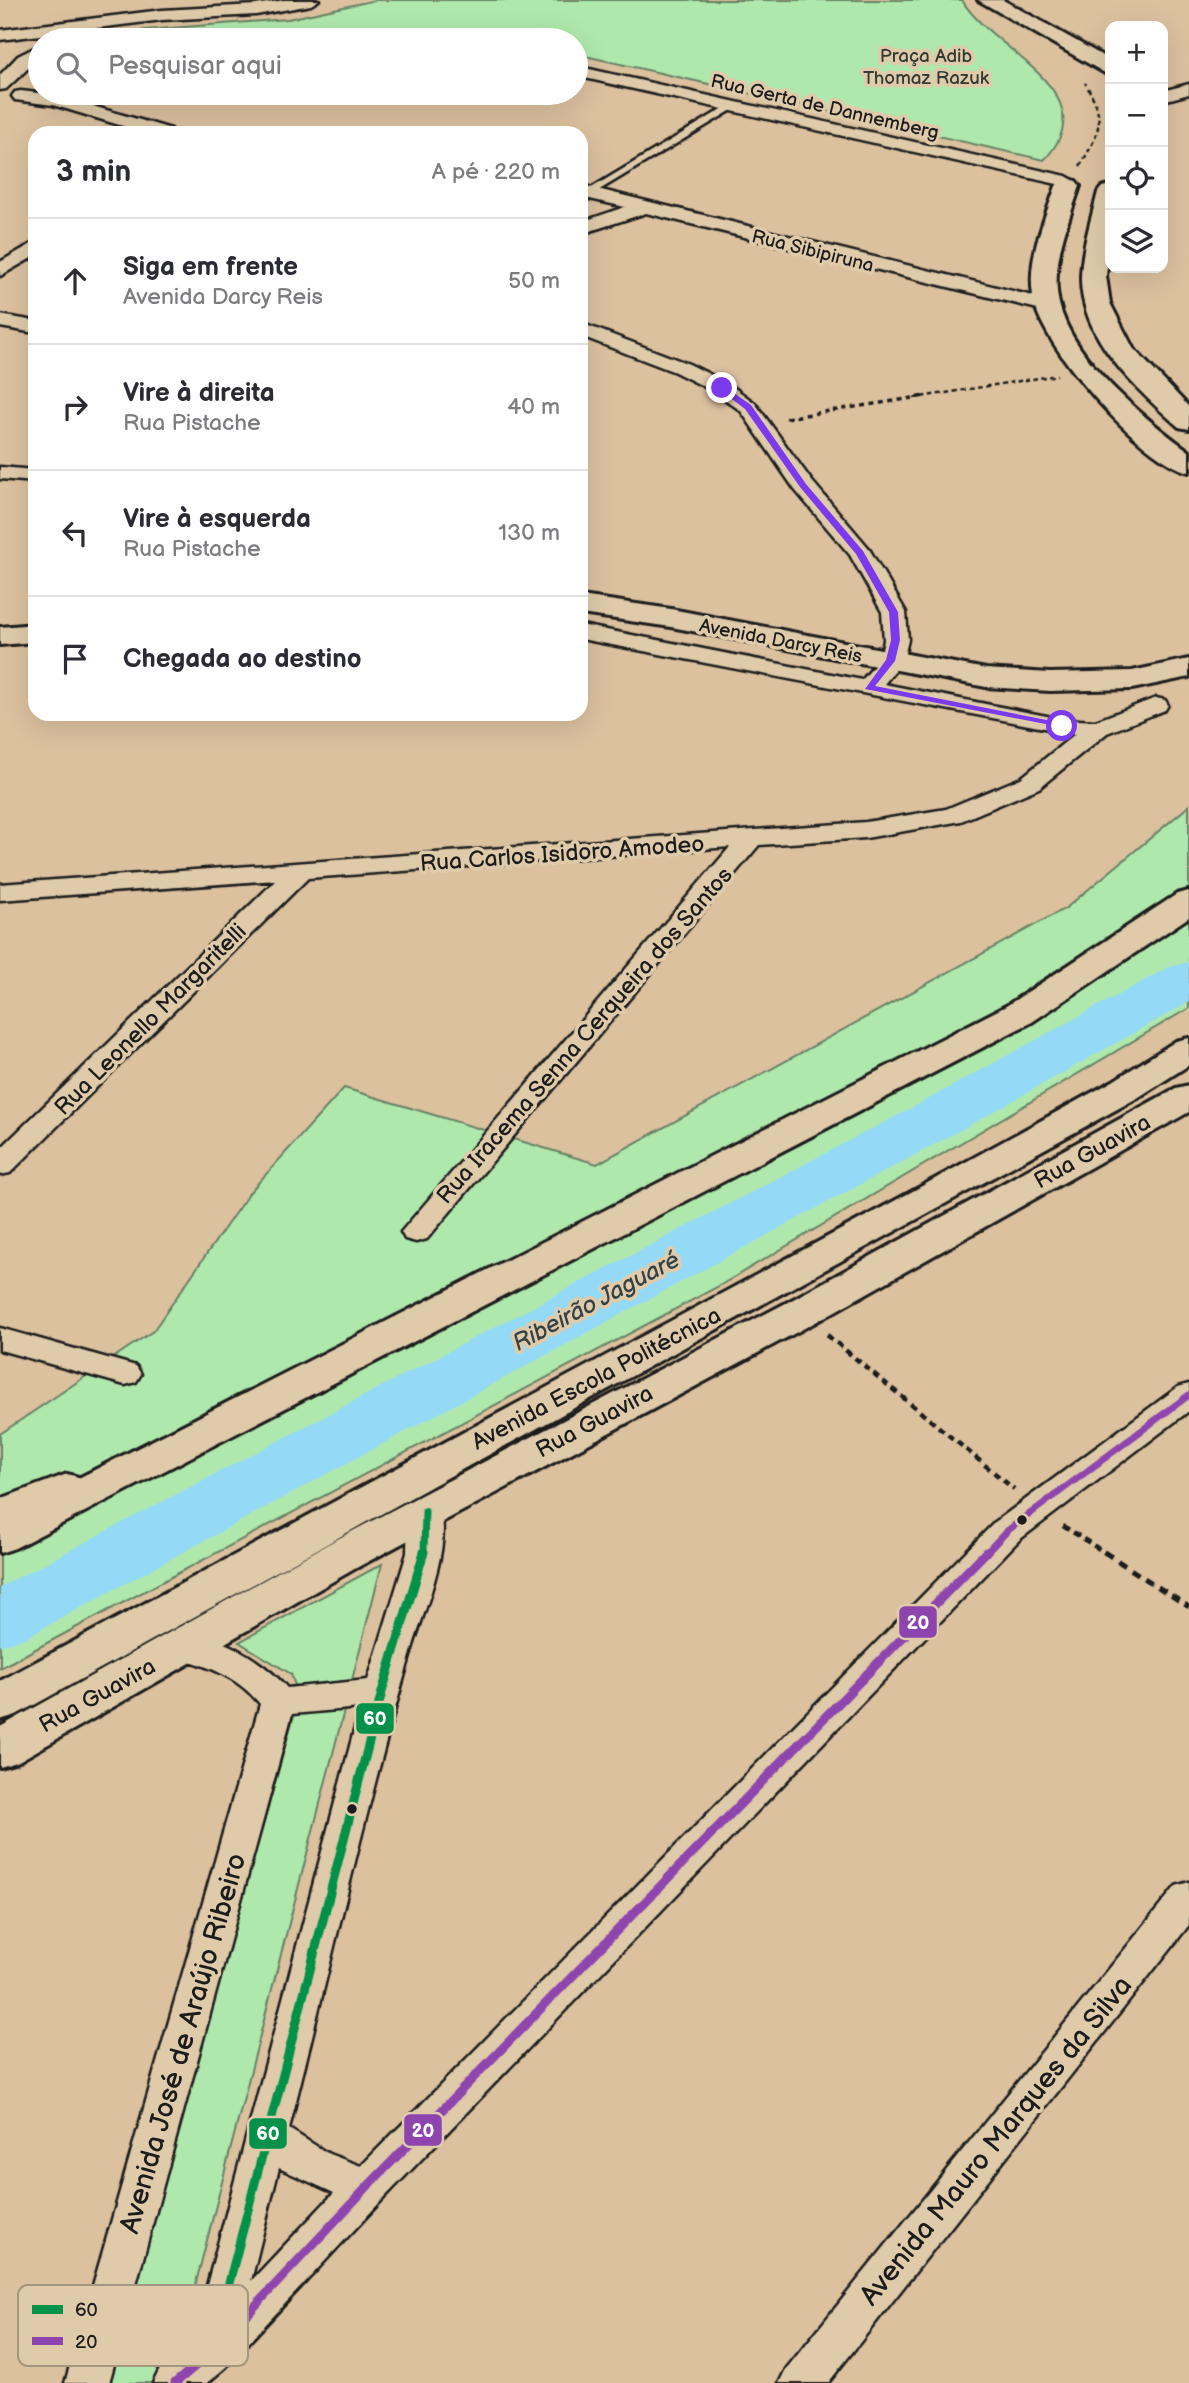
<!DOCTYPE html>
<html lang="pt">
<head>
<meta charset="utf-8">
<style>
	:root { --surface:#fff; --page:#f2f2f3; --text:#2b2b33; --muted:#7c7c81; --line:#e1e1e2 }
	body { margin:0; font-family:"Balsamiq Sans",sans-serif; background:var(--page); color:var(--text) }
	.controls { position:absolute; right:21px; top:21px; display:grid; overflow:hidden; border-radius:14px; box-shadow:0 7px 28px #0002 }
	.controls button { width:63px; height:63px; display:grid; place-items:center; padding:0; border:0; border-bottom:2px solid var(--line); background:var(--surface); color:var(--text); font:35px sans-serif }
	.stop { position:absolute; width:21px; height:21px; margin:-16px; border:5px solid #7c3aed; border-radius:50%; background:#fff }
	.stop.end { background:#7c3aed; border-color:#fff; box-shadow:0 2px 7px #0008 }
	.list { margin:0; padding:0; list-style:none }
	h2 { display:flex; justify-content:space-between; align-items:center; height:91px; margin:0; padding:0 28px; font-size:30px }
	h2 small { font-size:23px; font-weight:400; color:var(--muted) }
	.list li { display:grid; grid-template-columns:46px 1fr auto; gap:21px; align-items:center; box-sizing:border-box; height:126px; padding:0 28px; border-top:2px solid var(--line) }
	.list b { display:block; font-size:26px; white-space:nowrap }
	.list p { margin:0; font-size:23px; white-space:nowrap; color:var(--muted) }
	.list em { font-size:23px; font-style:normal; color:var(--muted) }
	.icon { flex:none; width:38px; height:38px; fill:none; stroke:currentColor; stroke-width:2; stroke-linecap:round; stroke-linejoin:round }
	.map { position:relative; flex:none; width:1189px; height:2383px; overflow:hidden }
	.search { position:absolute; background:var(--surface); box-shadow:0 7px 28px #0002; left:28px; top:28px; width:560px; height:77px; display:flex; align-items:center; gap:18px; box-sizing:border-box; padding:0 24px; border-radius:38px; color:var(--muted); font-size:26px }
	.panel { position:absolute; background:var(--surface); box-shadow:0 7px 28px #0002; left:28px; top:126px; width:560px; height:595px; border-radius:21px }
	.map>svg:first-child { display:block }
	.green { fill:#afe8ac; stroke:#668264; stroke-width:2 }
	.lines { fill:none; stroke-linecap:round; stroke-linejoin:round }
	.river { fill:#94daf6; fill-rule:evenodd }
	.service-casing { stroke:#1c1c1c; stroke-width:5 }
	.minor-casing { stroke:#1c1c1c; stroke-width:5 }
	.tertiary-casing { stroke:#1c1c1c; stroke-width:6 }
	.secondary-casing { stroke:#1c1c1c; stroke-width:6 }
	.trunk-casing { stroke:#1c1c1c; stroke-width:6 }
	.path-far3 { stroke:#1c1c1c; stroke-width:2.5; stroke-dasharray:4.5 3.5; stroke-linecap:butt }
	.path-far2 { stroke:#1c1c1c; stroke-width:3.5; stroke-dasharray:5 4.5; stroke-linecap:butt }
	.path-far1 { stroke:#1c1c1c; stroke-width:4.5; stroke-dasharray:7 5; stroke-linecap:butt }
	.path { stroke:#1c1c1c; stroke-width:5; stroke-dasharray:9 7; stroke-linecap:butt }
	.service { fill:#dfcbaa; fill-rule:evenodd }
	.minor { fill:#dfcbaa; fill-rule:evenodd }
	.tertiary { fill:#dfcbaa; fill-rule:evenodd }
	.secondary { fill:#dfcbaa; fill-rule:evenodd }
	.trunk { fill:#dfcbaa; fill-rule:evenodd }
	.bus-1-far1-casing { stroke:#dfcbaa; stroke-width:12 }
	.bus-1-casing { stroke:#dfcbaa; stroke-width:14 }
	.bus-2-far1-casing { stroke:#dfcbaa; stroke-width:12 }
	.bus-2-casing { stroke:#dfcbaa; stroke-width:14 }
	.bus-1-far1 { stroke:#049149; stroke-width:7 }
	.bus-1 { stroke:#049149; stroke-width:9 }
	.bus-2-far1 { stroke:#8e44ad; stroke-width:7 }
	.bus-2 { stroke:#8e44ad; stroke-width:9 }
	.route { fill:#7c3aed }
	.bus-dot { fill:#1c1c1c; stroke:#dfcbaa; stroke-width:2.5 }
	.labels { text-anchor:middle; stroke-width:7; stroke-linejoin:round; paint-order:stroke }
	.far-park-label { font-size:19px; fill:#323b32; stroke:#dfcbaa }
	.far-street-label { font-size:19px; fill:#1c1c1c; stroke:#dfcbaa }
	.street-label { font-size:23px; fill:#1c1c1c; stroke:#dfcbaa }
	.water-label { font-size:24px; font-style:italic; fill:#344248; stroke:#dfcbaa }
	.near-street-label { font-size:28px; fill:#1c1c1c; stroke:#dfcbaa }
	.key { fill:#dfcbaa; stroke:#a4967f; stroke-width:2 }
	.key-label { font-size:19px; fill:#1c1c1c }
	.line-badge { stroke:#dfcbaa; stroke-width:2.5 }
	.badge-label { font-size:19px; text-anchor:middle; font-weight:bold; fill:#fff }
</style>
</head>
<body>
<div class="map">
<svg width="1189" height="2383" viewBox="0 0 1189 2383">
	<rect width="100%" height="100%" fill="#dcc19f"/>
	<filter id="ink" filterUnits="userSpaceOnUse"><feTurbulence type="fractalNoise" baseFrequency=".0143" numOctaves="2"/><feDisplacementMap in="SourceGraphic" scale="14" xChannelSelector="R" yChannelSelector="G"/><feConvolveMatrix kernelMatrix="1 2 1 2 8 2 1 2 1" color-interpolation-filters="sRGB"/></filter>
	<g filter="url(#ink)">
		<path class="green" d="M 376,0 L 962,0 C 990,50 1110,92 1044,160 L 576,54 L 576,40 L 509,40 L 427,33 L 363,40 L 98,40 L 146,30 L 288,19 Z
			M 1189,806 L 1189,1008 L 719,1286 L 0,1668 L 0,1434 L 153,1331 L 249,1193 L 344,1088 L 597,1164 L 1066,908 Z
			M 382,1564 L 170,2383 L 107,2383 L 299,1697 L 291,1674 L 239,1642 Z"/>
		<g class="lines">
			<path class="river" d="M 1189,962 L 1189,1002 L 961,1130 L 25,1638 L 0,1646 L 0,1587 L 919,1104 L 1169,967 Z"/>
			<g class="service-casing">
				<path id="service" d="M 729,105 L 737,107 L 591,195 L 583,193 Z"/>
			</g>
			<g class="minor-casing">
				<path id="minor" d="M 284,0 L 319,0 L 311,5 L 256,15 L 162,20 L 0,40 L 0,30 L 162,10 L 256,5 Z
					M 40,45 L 40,57 L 6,89 L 0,90 L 0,75 L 18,56 Z
					M 576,66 L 1066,176 L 1075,181 L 1066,186 L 576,76 Z
					M 1189,84 L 1189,94 L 1163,101 L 1163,91 Z
					M 21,91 L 55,95 L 113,93 L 111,97 L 79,102 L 171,129 L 174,133 L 146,133 L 53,105 L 15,100 L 12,96 L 15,92 Z
					M 581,185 L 1053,301 L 1056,305 L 1046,311 L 646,213 L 581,234 L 581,222 L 625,207 L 581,197 Z
					M 35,242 L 35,256 L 0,276 L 0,262 Z
					M 0,315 L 35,321 L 35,333 L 0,327 Z
					M 581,323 L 689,364 L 729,384 L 755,403 L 811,480 L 868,547 L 906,612 L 908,640 L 903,661 L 884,684 L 1062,719 L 1095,721 L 1156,698 L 1165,700 L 1168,705 L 1165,710 L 1107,733 L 1039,788 L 961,821 L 866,838 L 759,845 L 427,1239 L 416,1242 L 405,1239 L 401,1232 L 730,847 L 308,878 L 10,1173 L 0,1175 L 0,1149 L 276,880 L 0,900 L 0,884 L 866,822 L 946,809 L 1021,778 L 1075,734 L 581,639 L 581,625 L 862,680 L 880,659 L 884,640 L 882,612 L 850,555 L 795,490 L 741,411 L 715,392 L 675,372 L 581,336 Z
					M 0,467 L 35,470 L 35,482 L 0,479 Z
					M 0,1328 L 136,1366 L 141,1374 L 136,1382 L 125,1385 L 0,1350 Z
					M 1189,1384 L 1189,1411 L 1019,1540 L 383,2199 L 226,2367 L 207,2383 L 153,2383 L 160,2369 L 192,2342 L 360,1708 L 292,1714 L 109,2383 L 65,2383 L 260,1704 C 235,1674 206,1666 171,1655 L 166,1646 L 171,1637 C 207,1625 264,1660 287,1688 L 368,1680 L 407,1553 L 408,1511 L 413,1502 L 425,1499 L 437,1502 C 456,1536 424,1611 413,1646 C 366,1805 330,1968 289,2129 L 329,2154 L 361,2166 L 995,1522 L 1178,1387 ZM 279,2168 L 334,2193 L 251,2281 Z
					M 1189,1882 L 1189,1925 L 828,2383 L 779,2383 L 786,2369 L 1176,1886 Z"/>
			</g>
			<g class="tertiary-casing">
				<path id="tertiary" d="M 978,0 L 1003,0 L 1110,60 L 1110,76 Z
					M 1068,179 L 1076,181 L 1080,186 C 1069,219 1054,256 1057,291 C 1062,353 1143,417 1189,451 L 1189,472 C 1142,461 1039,345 1033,296 C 1027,259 1044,220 1056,186 L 1060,181 Z
					M 1110,185 L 1110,243 L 1106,276 L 1110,303 L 1133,348 L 1189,407 L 1189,429 L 1179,427 C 1137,390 1080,338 1081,277 C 1082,248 1091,220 1098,192 L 1102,187 Z
					M 581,596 L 671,609 L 986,669 L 1050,673 L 1132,671 L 1189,659 L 1189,677 L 1132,689 L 1050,691 L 986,687 L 671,627 L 581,614 Z
					M 35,624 L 35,642 L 0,645 L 0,627 Z"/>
			</g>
			<g class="secondary-casing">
				<path id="secondary" d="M 1189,1085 L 1189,1112 L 814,1323 L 358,1567 L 17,1762 L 0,1767 L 0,1727 L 326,1545 L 786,1303 L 1176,1088 Z
					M 67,1474 L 82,1478 L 88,1489 L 82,1500 L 0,1532 L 0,1499 Z"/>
			</g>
			<g class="trunk-casing">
				<path id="trunk" d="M 1189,891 L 1189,917 L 1032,1022 L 15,1548 L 0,1553 L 0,1518 L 1006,1006 L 1177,894 Z
					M 1189,1038 L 1189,1065 L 1139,1097 L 16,1715 L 0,1720 L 0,1681 L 911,1192 L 1113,1081 L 1176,1041 Z"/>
			</g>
			<path class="path-far3" d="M 1080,166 C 1100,132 1107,119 1085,83
				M 914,398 L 1057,375"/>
			<path class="path-far2" d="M 786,418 L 925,396"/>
			<path class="path-far1" d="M 827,1335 L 1014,1489
				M 1063,1526 L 1107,1554"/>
			<path class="path" d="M 1104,1552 L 1189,1607"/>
			<use href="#service" class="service"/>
			<use href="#minor" class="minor"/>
			<use href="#tertiary" class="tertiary"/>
			<use href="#secondary" class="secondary"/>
			<use href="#trunk" class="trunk"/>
			<g class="bus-1-far1-casing">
				<path id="bus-1-far1" d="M 424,1554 L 425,1511"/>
			</g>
			<g class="bus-1-casing">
				<path id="bus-1" d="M 214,2341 L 382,1692 L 424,1552"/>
			</g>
			<g class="bus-2-far1-casing">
				<path id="bus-2-far1" d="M 985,1554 L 1007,1531 L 1189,1395"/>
			</g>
			<g class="bus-2-casing">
				<path id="bus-2" d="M 175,2383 L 211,2353 L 368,2186 L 986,1552"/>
			</g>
			<use href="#bus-1-far1" class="bus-1-far1"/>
			<use href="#bus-1" class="bus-1"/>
			<use href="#bus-2-far1" class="bus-2-far1"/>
			<use href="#bus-2" class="bus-2"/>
		</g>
	</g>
	<path class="route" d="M 719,386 L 724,386 L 751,405 L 806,484 L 863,551 L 898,612 L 900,640 L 895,661 L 875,686 L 1062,723 L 1066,728 L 865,689 L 886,660 L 891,640 L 889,612 L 856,554 L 800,487 L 745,409 L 719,389 Z"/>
	<g class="bus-dot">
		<circle cx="1022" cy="1520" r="6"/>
		<circle cx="352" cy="1809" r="6"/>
	</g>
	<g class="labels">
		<g class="far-park-label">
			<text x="926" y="62">Praça Adib<tspan x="926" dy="22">Thomaz Razuk</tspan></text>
		</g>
		<g class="far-street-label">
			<text transform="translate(825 106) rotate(13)" y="7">Rua Gerta de Dannemberg</text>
			<text transform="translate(813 250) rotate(14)" y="7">Rua Sibipiruna</text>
			<text transform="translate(781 640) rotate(11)" y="7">Avenida Darcy Reis</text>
		</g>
		<g class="street-label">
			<text transform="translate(562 853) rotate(-4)" y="8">Rua Carlos Isidoro Amodeo</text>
			<text transform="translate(150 1019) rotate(-45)" y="8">Rua Leonello Margaritelli</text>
			<text transform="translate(584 1035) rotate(-49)" y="8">Rua Iracema Senna Cerqueira dos Santos</text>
			<text transform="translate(1092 1151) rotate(-29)" y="8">Rua Guavira</text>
			<text transform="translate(596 1378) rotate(-28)" y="8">Avenida Escola Politécnica</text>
			<text transform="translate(594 1421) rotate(-28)" y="8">Rua Guavira</text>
			<text transform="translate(97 1695) rotate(-29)" y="8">Rua Guavira</text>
		</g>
		<g class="water-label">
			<text transform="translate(596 1301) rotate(-28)" y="8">Ribeirão Jaguaré</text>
		</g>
		<g class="near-street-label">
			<text transform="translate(182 2043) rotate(-74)" y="10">Avenida José de Araújo Ribeiro</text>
			<text transform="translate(995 2140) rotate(-51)" y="10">Avenida Mauro Marques da Silva</text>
		</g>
	</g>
	<rect x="18" y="2285" width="230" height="81" rx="10" class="key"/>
	<rect x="32" y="2305" width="31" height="9" fill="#049149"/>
	<rect x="32" y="2337" width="31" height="8" fill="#8e44ad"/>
	<g class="key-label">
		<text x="75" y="2316">60</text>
		<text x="75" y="2348">20</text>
	</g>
	<g class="line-badge">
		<rect x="898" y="1605" width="40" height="34" rx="7" fill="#8e44ad"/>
		<rect x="355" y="1702" width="40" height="33" rx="7" fill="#049149"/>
		<rect x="403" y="2113" width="40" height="34" rx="7" fill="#8e44ad"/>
		<rect x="248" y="2117" width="40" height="33" rx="7" fill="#049149"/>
	</g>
	<g class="badge-label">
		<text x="918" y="1629">20</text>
		<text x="375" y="1725">60</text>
		<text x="423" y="2137">20</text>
		<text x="268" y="2140">60</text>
	</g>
</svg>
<div class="controls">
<button>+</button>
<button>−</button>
<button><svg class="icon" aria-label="locate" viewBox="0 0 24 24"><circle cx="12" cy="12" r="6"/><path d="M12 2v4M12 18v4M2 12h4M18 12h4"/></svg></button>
<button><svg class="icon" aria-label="layers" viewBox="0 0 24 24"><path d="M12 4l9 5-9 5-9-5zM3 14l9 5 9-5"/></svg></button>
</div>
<div class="stop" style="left:1062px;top:726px"></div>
<div class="stop end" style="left:722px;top:388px"></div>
<div class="search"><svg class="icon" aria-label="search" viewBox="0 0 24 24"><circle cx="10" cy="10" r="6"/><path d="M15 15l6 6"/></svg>Pesquisar aqui</div>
<section class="panel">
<h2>3 min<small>A pé · 220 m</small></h2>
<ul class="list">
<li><svg class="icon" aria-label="ahead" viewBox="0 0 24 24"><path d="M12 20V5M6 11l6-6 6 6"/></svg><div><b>Siga em frente</b><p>Avenida Darcy Reis</p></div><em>50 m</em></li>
<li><svg class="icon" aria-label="right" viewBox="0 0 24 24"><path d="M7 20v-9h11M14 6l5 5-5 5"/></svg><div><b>Vire à direita</b><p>Rua Pistache</p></div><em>40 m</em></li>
<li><svg class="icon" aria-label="left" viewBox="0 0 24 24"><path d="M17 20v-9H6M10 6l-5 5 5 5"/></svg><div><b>Vire à esquerda</b><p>Rua Pistache</p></div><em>130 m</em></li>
<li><svg class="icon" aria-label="arrive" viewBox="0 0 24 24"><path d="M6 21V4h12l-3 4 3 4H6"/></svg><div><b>Chegada ao destino</b></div></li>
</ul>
</section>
</div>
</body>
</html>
